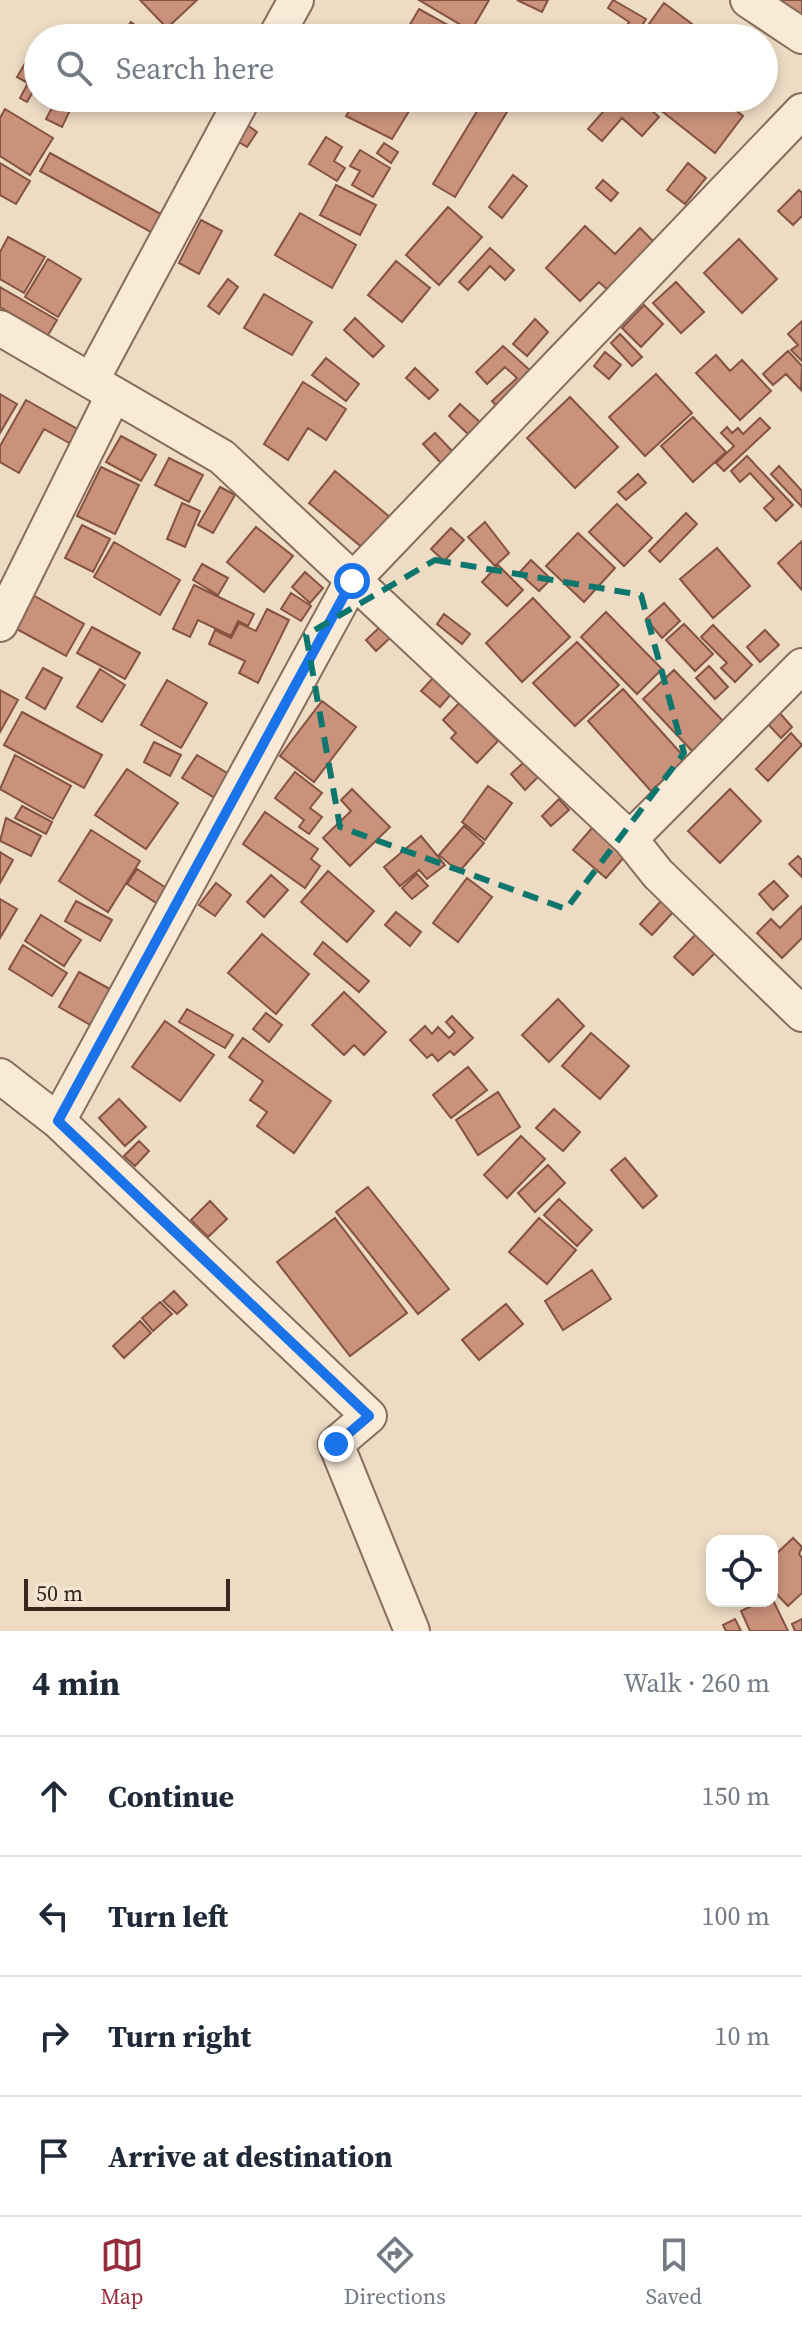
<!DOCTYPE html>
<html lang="en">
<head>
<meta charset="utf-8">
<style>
	:root { --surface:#fff; --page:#f2f2f3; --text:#1f2937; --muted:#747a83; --line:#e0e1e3; --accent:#942d3c }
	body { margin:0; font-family:"Source Serif 4",serif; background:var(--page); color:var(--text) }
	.controls { position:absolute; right:24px; bottom:24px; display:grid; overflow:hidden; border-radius:16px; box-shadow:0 4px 12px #0003 }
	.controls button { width:72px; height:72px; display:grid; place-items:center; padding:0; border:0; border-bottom:2px solid var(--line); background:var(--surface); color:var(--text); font:40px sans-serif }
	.scale { position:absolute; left:24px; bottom:20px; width:206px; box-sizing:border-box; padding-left:8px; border:4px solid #37271f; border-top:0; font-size:22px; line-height:28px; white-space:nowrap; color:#37271f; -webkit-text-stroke:6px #f4e6d4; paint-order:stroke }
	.stop { position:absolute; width:24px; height:24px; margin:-18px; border:6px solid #1a73e8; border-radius:50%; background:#fff }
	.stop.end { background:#1a73e8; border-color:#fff; box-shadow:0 2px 8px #0008 }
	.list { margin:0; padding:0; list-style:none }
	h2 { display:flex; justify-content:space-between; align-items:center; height:104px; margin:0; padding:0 32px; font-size:34px }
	h2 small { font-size:26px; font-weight:400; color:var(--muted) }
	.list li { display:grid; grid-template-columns:52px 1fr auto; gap:24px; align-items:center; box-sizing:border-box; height:120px; padding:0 32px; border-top:2px solid var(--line) }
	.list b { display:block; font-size:30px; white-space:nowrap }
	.list em { font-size:26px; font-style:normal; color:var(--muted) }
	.icon { flex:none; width:44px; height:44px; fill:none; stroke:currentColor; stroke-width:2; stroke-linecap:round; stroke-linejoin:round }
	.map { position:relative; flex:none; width:802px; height:1631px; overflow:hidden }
	.search { position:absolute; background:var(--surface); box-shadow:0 4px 12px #0003; left:24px; right:24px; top:24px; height:88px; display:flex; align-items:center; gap:20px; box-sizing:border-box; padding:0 28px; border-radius:44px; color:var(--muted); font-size:30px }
	.sheet { height:584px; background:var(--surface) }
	nav { display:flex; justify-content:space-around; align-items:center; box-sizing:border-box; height:112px; border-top:2px solid var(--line); background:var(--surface); font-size:22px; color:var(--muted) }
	nav a { display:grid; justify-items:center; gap:4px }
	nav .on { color:var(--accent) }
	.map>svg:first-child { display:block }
	.building { fill:#ca917b; stroke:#855342; stroke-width:2 }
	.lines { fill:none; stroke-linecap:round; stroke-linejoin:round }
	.minor-casing { stroke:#876c5b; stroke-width:38 }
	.minor { stroke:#f8ead7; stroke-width:34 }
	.route { stroke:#1a73e8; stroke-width:10 }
	.marked { fill:none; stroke:#0f766e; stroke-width:6; stroke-dasharray:16 10; stroke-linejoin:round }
</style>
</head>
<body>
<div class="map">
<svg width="802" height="1631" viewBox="0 0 802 1631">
	<rect width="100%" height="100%" fill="#eddbc4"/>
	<path class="building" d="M 140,0 L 197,0 L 167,28 Z
		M 419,0 L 489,0 L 471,31 Z
		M 517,0 L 548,0 L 542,12 Z
		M 613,0 L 646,19 L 634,38 L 621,35 L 629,22 L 608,8 Z
		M 769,0 L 802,0 L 802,27 Z
		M 664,3 L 692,24 L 681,38 L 639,38 Z
		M 419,9 L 457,30 L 452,38 L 402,38 Z
		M 131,22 L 151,38 L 119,38 Z
		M 345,26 L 366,38 L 339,36 Z
		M 699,26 L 712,38 L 689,38 Z
		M 588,27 L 603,38 L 580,38 Z
		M 34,48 L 38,51 L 38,83 L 27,102 L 20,98 L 28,83 L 17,77 Z
		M 57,98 L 76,98 L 62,127 L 46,119 Z
		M 357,98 L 417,98 L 392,139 L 346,116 Z
		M 485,98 L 495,98 L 510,107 L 455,197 L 433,184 Z
		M 615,98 L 638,98 L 659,117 L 642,136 L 622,118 L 602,141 L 588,129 Z
		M 666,98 L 678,102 L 681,98 L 720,98 L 743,116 L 715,153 L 658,108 Z
		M 5,109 L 53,138 L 30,175 L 0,156 L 0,118 Z
		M 247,125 L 257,132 L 247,147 L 237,141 Z
		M 326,137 L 342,147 L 334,161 L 345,168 L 337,181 L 309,164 Z
		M 384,143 L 398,152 L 391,163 L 377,153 Z
		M 360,150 L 390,168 L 373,197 L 352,185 L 360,171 L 350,166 Z
		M 50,153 L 168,218 L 158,236 L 40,171 Z
		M 0,163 L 30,181 L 16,204 L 0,195 Z
		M 688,163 L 706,178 L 685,204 L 667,190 Z
		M 513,175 L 527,186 L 502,218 L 489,207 Z
		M 603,180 L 618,193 L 611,201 L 596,188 Z
		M 336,185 L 376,205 L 360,235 L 320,215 Z
		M 799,190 L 802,193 L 802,216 L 793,225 L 778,211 Z
		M 448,207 L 482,237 L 439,285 L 406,255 Z
		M 300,213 L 356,245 L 332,288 L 275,255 Z
		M 201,220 L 222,231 L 199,274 L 179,263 Z
		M 585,226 L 615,254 L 640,228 L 654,242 L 608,290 L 599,282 L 580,301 L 546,268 Z
		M 8,237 L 45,257 L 24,293 L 0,279 L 0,252 Z
		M 739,239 L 777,279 L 742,313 L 704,273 Z
		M 490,248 L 514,270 L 505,280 L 490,266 L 468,290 L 459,282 Z
		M 48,259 L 81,279 L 58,317 L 25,297 Z
		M 396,261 L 430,288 L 402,322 L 368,295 Z
		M 228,279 L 238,287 L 219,314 L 208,306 Z
		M 676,282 L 704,312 L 681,333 L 653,303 Z
		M 0,287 L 57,320 L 48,335 L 0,307 Z
		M 264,294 L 312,322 L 292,355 L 244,328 Z
		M 644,305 L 663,324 L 641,347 L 622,328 Z
		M 355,318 L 384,346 L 373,357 L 344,330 Z
		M 535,319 L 548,332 L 527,356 L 513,344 Z
		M 802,321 L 802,361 L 791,350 L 798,345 L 788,334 Z
		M 620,334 L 642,357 L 632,366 L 611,343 Z
		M 503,346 L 534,374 L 498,408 L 492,401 L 517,378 L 505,367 L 487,384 L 476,372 Z
		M 788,351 L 802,366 L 801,390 L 786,374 L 773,385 L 763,374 Z
		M 605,352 L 621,365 L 609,379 L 594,366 Z
		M 716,355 L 730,371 L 742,360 L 771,391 L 740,420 L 696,373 Z
		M 326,358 L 359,384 L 346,401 L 312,375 Z
		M 415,368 L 438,390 L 429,399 L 406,378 Z
		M 656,374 L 692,413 L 645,456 L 609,417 Z
		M 303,382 L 346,409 L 326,440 L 308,428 L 288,460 L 264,444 Z
		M 0,394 L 17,404 L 0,433 Z
		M 570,397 L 618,447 L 575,488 L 527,438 Z
		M 26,400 L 79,430 L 71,444 L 44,429 L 19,473 L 0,462 L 0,446 Z
		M 460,404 L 480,422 L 469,435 L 449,416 Z
		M 693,417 L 726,452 L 693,482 L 661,446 Z
		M 760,418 L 770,428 L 724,471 L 716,463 L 734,446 L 721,433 L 727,427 L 732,433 L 738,428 L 743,434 Z
		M 435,433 L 454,453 L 442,464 L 423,444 Z
		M 121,436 L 156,455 L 141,481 L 106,462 Z
		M 747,456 L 793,505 L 776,521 L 764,508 L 774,499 L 750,473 L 740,482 L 731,471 Z
		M 169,458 L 203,475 L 189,502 L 155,485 Z
		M 779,466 L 802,491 L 802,507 L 771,474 Z
		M 101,467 L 139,485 L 115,534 L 77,516 Z
		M 335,471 L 391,518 L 364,549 L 309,503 Z
		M 638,474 L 646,483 L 626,500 L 618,492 Z
		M 220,487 L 235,495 L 213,533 L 198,525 Z
		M 182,503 L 200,511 L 185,547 L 167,539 Z
		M 617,504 L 652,538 L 624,566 L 589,532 Z
		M 686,513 L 697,524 L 660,562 L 649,551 Z
		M 485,522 L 509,553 L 495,566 L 468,537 Z
		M 82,525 L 110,539 L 93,572 L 65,558 Z
		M 256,527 L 293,556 L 264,592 L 227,562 Z
		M 451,528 L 464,540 L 444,561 L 431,549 Z
		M 578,533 L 615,568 L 584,602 L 546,566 Z
		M 802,541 L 802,590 L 778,563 Z
		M 114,542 L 180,580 L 160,615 L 94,577 Z
		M 717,548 L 750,586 L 713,618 L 680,579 Z
		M 531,560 L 551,579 L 539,591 L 519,573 Z
		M 202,564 L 228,578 L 218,595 L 193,580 Z
		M 498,565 L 523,590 L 507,606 L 482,582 Z
		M 305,572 L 323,588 L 310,603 L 292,587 Z
		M 194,585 L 254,614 L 248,626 L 238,621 L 231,636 L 198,620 L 190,637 L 173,629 Z
		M 291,593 L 311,606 L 301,621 L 281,609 Z
		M 33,595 L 84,624 L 66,656 L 15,628 Z
		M 533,598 L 570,637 L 522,682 L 486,643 Z
		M 664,603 L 680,621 L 662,638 L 646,619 Z
		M 267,609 L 289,620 L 258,683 L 239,673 L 245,661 L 209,644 L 215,630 L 231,638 L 239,623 L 256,631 Z
		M 606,612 L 662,669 L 637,694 L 581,637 Z
		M 444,614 L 470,634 L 462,644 L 437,624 Z
		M 684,624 L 713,654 L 695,671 L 666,640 Z
		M 713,625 L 752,665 L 735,682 L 721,668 L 727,663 L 701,637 Z
		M 92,627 L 140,653 L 125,679 L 77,653 Z
		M 380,627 L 390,638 L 376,651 L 366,640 Z
		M 765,630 L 779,645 L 760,662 L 747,647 Z
		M 577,642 L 619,685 L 575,726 L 533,683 Z
		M 709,666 L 728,687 L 715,699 L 696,678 Z
		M 43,668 L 62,678 L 45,709 L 26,698 Z
		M 100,669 L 125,685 L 102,722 L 77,707 Z
		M 674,670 L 724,722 L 693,752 L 643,699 Z
		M 433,678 L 451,694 L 440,707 L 421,691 Z
		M 167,680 L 207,703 L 181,748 L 141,725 Z
		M 623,689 L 686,759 L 651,791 L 588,721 Z
		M 0,690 L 18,700 L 0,732 Z
		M 462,700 L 473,711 L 471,714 L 498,741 L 477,763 L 451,738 L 456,733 L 443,720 Z
		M 322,701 L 356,727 L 314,782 L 280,756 Z
		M 778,711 L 792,727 L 781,738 L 766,722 Z
		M 22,712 L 102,755 L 84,788 L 4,745 Z
		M 791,733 L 802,745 L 768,781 L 756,769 Z
		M 154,742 L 181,755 L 170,776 L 144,762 Z
		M 15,755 L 71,786 L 53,819 L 0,789 Z
		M 197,755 L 229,774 L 215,798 L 182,778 Z
		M 524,762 L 538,777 L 525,790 L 511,774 Z
		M 127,769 L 178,803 L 146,849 L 95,815 Z
		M 295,772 L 322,793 L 310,808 L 322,817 L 309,834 L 299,827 L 304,820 L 275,798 Z
		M 488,786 L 512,803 L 485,840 L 462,822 Z
		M 352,789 L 390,827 L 350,866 L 323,838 L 351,811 L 341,800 Z
		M 730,789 L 761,821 L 720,863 L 688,831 Z
		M 559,799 L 569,810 L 551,826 L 542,816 Z
		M 22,806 L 52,822 L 46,834 L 15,818 Z
		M 265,812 L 318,849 L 311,859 L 320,866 L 305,888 L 243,844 Z
		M 6,818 L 41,836 L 31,856 L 0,841 Z
		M 464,826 L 484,843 L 459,872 L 439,855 Z
		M 592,828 L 625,856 L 606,878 L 573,850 Z
		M 91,830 L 140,861 L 108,912 L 59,881 Z
		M 421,836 L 445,865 L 427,879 L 419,870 L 400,886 L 384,867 Z
		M 0,852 L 13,860 L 0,883 Z
		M 798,856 L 802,860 L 802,877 L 789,864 Z
		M 137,869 L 171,891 L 161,906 L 127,884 Z
		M 328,871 L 374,911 L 347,942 L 301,902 Z
		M 417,874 L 428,886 L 412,899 L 402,888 Z
		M 271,875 L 288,890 L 264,917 L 247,902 Z
		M 467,878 L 492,897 L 458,942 L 433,923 Z
		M 774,881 L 788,896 L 773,910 L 759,894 Z
		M 216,883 L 231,895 L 215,916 L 199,905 Z
		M 0,899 L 17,909 L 0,938 Z
		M 663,899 L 675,910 L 652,935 L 640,924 Z
		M 76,901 L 112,920 L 100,941 L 65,921 Z
		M 802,906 L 802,938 L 782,958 L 757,933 L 771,919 L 780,928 Z
		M 396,912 L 421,932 L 410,946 L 385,925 Z
		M 41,915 L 81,940 L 64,966 L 25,941 Z
		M 697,933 L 716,952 L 693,975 L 674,957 Z
		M 262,934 L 309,974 L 276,1014 L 228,973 Z
		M 323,942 L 369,981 L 359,992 L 314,954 Z
		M 23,945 L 67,973 L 52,996 L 9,969 Z
		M 79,972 L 119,994 L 99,1030 L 59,1007 Z
		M 344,992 L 386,1032 L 364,1055 L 354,1045 L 344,1055 L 312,1025 Z
		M 558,999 L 584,1026 L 549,1062 L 522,1035 Z
		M 187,1009 L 233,1035 L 225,1048 L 179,1022 Z
		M 266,1013 L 282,1025 L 269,1042 L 253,1029 Z
		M 452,1016 L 473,1038 L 454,1055 L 450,1051 L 438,1061 L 432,1054 L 427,1058 L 410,1040 L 425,1026 L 432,1034 L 438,1027 L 449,1038 L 455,1032 L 446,1022 Z
		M 165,1021 L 214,1055 L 180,1101 L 132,1067 Z
		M 591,1033 L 629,1066 L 600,1099 L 562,1066 Z
		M 243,1038 L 331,1101 L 294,1153 L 257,1126 L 267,1112 L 250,1100 L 263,1081 L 229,1057 Z
		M 468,1067 L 487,1090 L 451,1118 L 433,1095 Z
		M 498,1092 L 520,1127 L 478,1155 L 456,1120 Z
		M 119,1099 L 146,1127 L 125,1146 L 99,1118 Z
		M 554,1109 L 580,1132 L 563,1151 L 536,1128 Z
		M 521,1136 L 545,1159 L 507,1198 L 484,1175 Z
		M 139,1141 L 149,1151 L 135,1166 L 124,1156 Z
		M 625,1158 L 657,1196 L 643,1208 L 611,1170 Z
		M 548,1165 L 565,1183 L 535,1212 L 518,1193 Z
		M 368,1187 L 449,1289 L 418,1314 L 336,1212 Z
		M 559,1199 L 592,1230 L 577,1246 L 544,1215 Z
		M 210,1201 L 227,1219 L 208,1237 L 191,1220 Z
		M 335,1218 L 407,1313 L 350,1356 L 277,1262 Z
		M 539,1218 L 576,1250 L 547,1284 L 509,1252 Z
		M 592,1270 L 611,1299 L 563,1330 L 545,1301 Z
		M 174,1291 L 187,1305 L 177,1314 L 163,1301 Z
		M 160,1302 L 172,1314 L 153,1331 L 142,1318 Z
		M 506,1304 L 523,1324 L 479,1360 L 462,1340 Z
		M 140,1321 L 151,1333 L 124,1358 L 113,1346 Z
		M 793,1538 L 802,1547 L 799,1554 L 802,1558 L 802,1593 L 788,1606 L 772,1589 L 772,1558 Z
		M 772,1598 L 788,1631 L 750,1631 L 741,1611 L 762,1601 L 772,1601 Z
		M 735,1619 L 741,1631 L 726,1631 L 723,1625 Z
		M 802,1619 L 802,1631 L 795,1631 L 792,1624 Z"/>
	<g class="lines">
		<g class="minor-casing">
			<path id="minor" d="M 748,0 L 802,36
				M 275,38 L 296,0
				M 0,328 L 222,457 L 630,839 L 658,874 L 802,1014
				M 91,381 L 243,98
				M 0,624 L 114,394
				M 630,839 L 802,666
				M 0,1076 L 58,1121 L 369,1416 L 336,1444 L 412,1631
				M 58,1121 L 352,581 L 802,111"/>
		</g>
		<use href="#minor" class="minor"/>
	</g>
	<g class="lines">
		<path class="route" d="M 336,1444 L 369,1416 L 58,1121 L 352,581"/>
	</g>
	<path class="marked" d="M 435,560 L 641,595 L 684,753 L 566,909 L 340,827 L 306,635 Z"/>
</svg>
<div class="controls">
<button><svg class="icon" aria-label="locate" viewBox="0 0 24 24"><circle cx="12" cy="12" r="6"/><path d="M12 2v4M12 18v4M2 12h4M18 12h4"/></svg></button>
</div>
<div class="scale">50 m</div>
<div class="stop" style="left:352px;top:581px"></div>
<div class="stop end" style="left:336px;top:1444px"></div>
<div class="search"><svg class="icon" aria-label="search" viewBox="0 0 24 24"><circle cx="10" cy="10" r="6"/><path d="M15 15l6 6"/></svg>Search here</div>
</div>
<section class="sheet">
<h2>4 min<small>Walk · 260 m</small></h2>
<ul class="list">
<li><svg class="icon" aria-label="ahead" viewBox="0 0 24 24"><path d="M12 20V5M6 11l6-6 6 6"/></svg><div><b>Continue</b></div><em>150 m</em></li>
<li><svg class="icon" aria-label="left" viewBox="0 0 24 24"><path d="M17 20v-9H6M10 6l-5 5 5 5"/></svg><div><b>Turn left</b></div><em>100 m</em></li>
<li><svg class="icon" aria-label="right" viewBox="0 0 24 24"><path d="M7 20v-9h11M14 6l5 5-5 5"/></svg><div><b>Turn right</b></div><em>10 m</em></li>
<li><svg class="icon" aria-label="arrive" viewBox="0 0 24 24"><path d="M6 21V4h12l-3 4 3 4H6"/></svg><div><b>Arrive at destination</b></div></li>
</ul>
</section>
<nav>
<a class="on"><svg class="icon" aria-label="map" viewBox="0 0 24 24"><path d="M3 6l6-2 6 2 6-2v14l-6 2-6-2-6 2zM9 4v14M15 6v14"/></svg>Map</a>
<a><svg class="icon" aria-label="directions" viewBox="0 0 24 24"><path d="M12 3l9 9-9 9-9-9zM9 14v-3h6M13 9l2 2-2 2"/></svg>Directions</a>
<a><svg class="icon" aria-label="saved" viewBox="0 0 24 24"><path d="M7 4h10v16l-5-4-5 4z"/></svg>Saved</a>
</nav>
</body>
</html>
